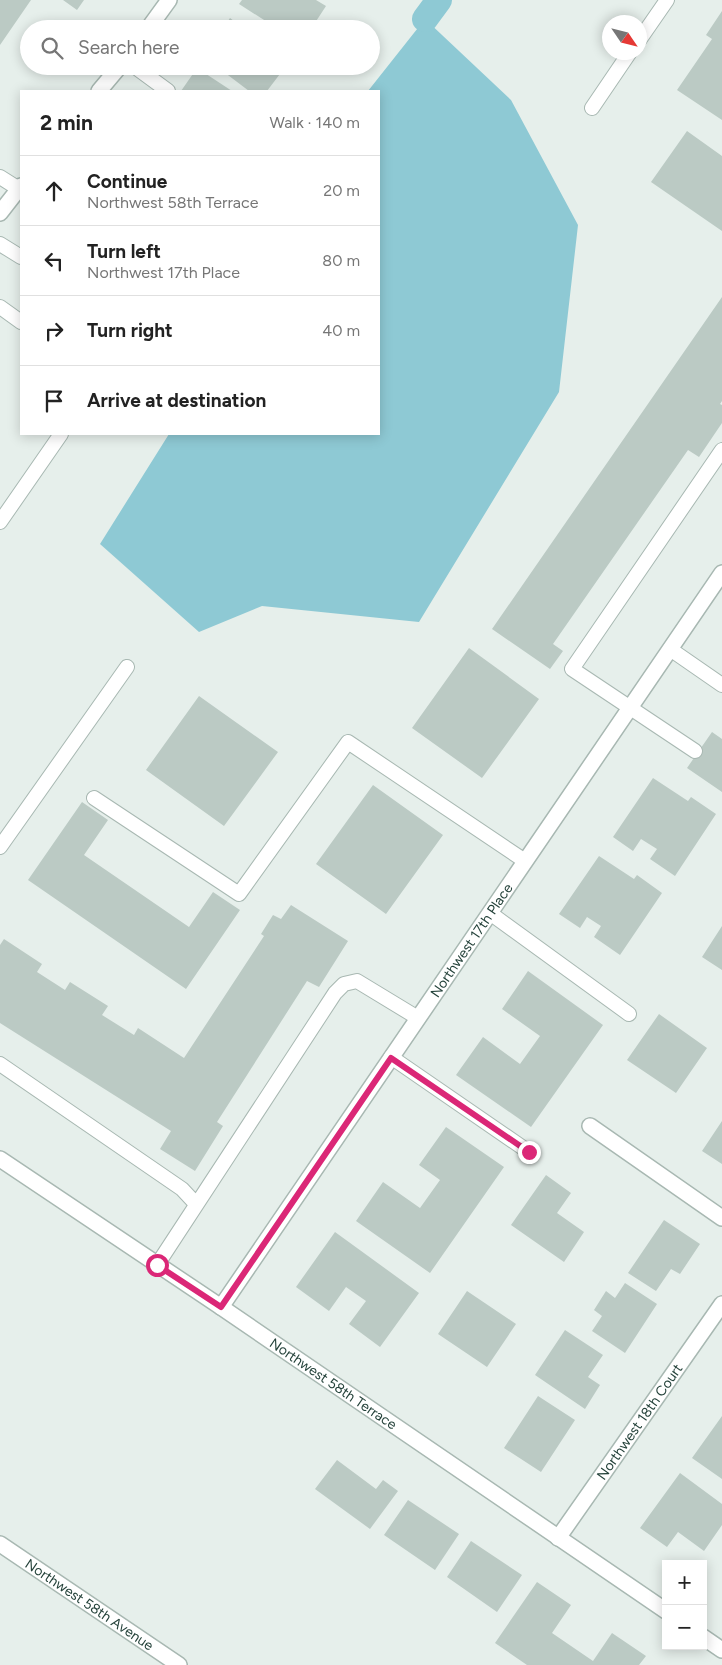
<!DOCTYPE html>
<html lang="en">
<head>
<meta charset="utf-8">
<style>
	:root { --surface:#fff; --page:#f6f6f6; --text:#222; --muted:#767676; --line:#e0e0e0 }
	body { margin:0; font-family:Figtree,sans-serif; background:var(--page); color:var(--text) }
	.controls { position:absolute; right:15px; bottom:15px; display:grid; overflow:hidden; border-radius:0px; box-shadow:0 2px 12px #0003 }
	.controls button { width:45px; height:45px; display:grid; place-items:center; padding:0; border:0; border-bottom:1px solid var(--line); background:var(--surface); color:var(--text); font:25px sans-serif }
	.compass { position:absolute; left:602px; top:15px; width:45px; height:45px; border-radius:50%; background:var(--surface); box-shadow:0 2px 12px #0003; rotate:125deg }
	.stop { position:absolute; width:15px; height:15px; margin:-11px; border:4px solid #db2777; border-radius:50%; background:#fff }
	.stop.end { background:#db2777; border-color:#fff; box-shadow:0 1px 5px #0008 }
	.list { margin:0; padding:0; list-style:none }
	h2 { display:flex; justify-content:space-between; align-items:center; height:65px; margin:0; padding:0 20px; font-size:21px }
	h2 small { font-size:16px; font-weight:400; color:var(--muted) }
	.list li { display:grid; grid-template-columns:32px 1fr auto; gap:15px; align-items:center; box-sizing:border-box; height:70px; padding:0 20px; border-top:1px solid var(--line) }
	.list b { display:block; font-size:19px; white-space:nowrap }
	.list p { margin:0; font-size:16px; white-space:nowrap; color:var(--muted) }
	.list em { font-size:16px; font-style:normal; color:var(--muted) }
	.icon { flex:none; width:28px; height:28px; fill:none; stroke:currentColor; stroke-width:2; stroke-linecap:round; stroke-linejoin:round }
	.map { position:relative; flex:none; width:722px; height:1665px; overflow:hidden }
	.search { position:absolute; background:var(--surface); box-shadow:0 2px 12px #0003; left:20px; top:20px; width:360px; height:55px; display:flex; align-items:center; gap:12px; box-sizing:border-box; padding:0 18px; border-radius:28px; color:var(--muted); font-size:19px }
	.panel { position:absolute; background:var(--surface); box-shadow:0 2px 12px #0003; left:20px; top:90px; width:360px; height:345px; border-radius:0px }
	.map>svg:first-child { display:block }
	.water { fill:#8ec9d4 }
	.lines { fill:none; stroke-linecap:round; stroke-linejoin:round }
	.canal { stroke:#8ec9d4; stroke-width:26 }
	.building { fill:#bbcac4 }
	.service-casing { stroke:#a8b8b2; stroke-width:16 }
	.minor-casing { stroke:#a8b8b2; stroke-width:18 }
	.service { stroke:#fff; stroke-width:14 }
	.minor { stroke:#fff; stroke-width:15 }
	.route { stroke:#db2777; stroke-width:6 }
	.labels { text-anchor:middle; stroke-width:4.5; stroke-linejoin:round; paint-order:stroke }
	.street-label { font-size:14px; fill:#24423a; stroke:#f7fbf9 }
</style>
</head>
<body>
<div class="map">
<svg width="722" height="1665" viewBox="0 0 722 1665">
	<rect width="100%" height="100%" fill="#e6efeb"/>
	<path class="water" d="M 425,19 L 511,100 L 578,225 L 559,392 L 419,622 L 262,606 L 199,632 L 100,544 L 169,434 L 379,434 L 379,91 L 368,91 Z"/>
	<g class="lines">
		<path class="canal" d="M 425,19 L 439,0"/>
	</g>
	<path class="building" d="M 0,0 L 31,0 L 0,45 Z
		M 63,0 L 84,0 L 77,10 Z
		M 242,0 L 316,0 L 326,6 L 311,29 L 278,29 L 239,4 Z
		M 722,11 L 722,120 L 677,90 L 712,39 L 706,35 Z
		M 230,18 L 244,29 L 223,29 Z
		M 216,66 L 286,66 L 267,91 L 249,91 Z
		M 197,68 L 232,91 L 181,91 Z
		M 687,131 L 722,156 L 722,231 L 651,182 Z
		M 722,297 L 722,401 L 720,404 L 722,405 L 722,423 L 699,457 L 688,450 L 553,644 L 563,651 L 550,669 L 492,629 Z
		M 469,648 L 539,699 L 482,778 L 412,728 Z
		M 199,696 L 278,752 L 224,826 L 146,770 Z
		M 712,732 L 722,739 L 722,792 L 687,768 Z
		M 653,778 L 688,801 L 691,797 L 716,814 L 675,876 L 650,859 L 657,849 L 641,839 L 633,851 L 613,837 Z
		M 373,785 L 443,835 L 386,914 L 316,864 Z
		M 82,802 L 108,820 L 84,855 L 189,927 L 213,892 L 240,910 L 186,989 L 28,880 Z
		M 599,856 L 634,879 L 637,875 L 662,893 L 620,955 L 594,937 L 601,926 L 587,917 L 580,928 L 559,914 Z
		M 291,905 L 348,941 L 319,987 L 307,981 L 217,1122 L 223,1126 L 195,1171 L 160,1149 L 171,1131 L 0,1023 L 0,945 L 4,939 L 42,964 L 37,972 L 65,990 L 70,982 L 108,1006 L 102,1015 L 134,1035 L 138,1028 L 184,1058 L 264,936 L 261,934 L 273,915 L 281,919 Z
		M 722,926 L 722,970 L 702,957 Z
		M 528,971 L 603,1025 L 531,1127 L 456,1075 L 483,1037 L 520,1064 L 540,1036 L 502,1009 Z
		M 659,1014 L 707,1048 L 676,1093 L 627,1060 Z
		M 722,1121 L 722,1164 L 702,1151 Z
		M 446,1127 L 504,1167 L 430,1273 L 356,1221 L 383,1182 L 420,1208 L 440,1180 L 419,1165 Z
		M 546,1175 L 571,1193 L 557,1213 L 584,1232 L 564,1262 L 511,1225 Z
		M 664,1220 L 700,1244 L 680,1274 L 671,1269 L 656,1291 L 628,1273 Z
		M 335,1232 L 419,1293 L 380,1347 L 349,1324 L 366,1301 L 346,1287 L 329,1311 L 296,1287 Z
		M 625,1283 L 657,1304 L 625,1353 L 592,1331 L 602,1316 L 594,1310 L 606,1291 L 615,1298 Z
		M 467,1291 L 516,1324 L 487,1367 L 438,1334 Z
		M 565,1330 L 603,1355 L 588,1377 L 600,1385 L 585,1409 L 535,1375 Z
		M 538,1396 L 575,1420 L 541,1472 L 504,1448 Z
		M 722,1416 L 722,1479 L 692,1458 Z
		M 337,1460 L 376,1489 L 383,1480 L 398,1491 L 370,1529 L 315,1489 Z
		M 680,1473 L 722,1504 L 722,1525 L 704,1551 L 678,1532 L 667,1547 L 640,1528 Z
		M 408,1500 L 459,1534 L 435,1570 L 384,1535 Z
		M 471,1541 L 522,1575 L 497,1612 L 447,1577 Z
		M 537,1582 L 571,1605 L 552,1633 L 593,1661 L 612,1633 L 646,1656 L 639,1665 L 527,1665 L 495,1643 Z"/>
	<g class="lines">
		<g class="service-casing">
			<path id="service" d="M 640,39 L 667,0
				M 134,66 L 168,91
				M 592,108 L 630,52
				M 0,177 L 19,189
				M 0,244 L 21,257
				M 0,307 L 21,322
				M 0,522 L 61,434
				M 670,649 L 722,685
				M 695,751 L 572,669 L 722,450
				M 94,798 L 239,894 L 348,742 L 525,861
				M 0,847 L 127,667
				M 490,913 L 629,1014
				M 391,1057 L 529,1152
				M 0,1064 L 182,1189 L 196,1204
				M 157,1265 L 335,993 L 344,984 L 357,981 L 418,1018"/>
		</g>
		<g class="minor-casing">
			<g id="minor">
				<path d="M 148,29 L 169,0"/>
				<path d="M 99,91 L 120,66"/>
				<path d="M 0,213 L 21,186"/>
				<path d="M 590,1126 L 722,1218"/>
				<path id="s1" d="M 0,1159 L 221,1307 L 666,1611"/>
				<path id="s2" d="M 221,1307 L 722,573"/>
				<path id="s3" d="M 558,1538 L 722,1304"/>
				<path id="s4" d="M 0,1544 L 179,1665"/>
				<path d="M 703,1637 L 722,1650"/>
			</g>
		</g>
		<use href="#service" class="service"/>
		<use href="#minor" class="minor"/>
	</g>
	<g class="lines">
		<path class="route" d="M 157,1265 L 221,1307 L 391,1058 L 529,1152"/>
	</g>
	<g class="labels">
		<g class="street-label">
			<text dy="5" stroke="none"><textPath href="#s2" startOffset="444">Northwest 17th Place</textPath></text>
			<text dy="5" stroke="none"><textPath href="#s1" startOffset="402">Northwest 58th Terrace</textPath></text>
			<text dy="5" stroke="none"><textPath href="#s3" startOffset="142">Northwest 18th Court</textPath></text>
			<text dy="5" stroke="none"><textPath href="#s4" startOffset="108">Northwest 58th Avenue</textPath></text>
		</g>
	</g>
</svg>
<div class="controls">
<button>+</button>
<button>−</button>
</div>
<svg class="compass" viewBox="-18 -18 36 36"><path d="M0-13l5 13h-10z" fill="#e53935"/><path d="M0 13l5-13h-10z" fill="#767676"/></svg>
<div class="stop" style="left:157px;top:1265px"></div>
<div class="stop end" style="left:529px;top:1152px"></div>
<div class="search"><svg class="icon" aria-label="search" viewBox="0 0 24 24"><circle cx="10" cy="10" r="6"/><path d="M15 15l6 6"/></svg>Search here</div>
<section class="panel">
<h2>2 min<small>Walk · 140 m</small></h2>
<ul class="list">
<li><svg class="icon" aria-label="ahead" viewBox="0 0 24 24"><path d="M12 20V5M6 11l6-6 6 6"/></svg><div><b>Continue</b><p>Northwest 58th Terrace</p></div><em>20 m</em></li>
<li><svg class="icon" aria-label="left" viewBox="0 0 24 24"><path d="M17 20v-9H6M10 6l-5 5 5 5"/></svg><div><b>Turn left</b><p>Northwest 17th Place</p></div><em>80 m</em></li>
<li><svg class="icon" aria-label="right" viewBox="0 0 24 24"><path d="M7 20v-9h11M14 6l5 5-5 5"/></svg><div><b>Turn right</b></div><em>40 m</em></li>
<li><svg class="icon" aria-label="arrive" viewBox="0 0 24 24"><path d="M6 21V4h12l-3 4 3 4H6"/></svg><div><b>Arrive at destination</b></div></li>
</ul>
</section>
</div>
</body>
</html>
